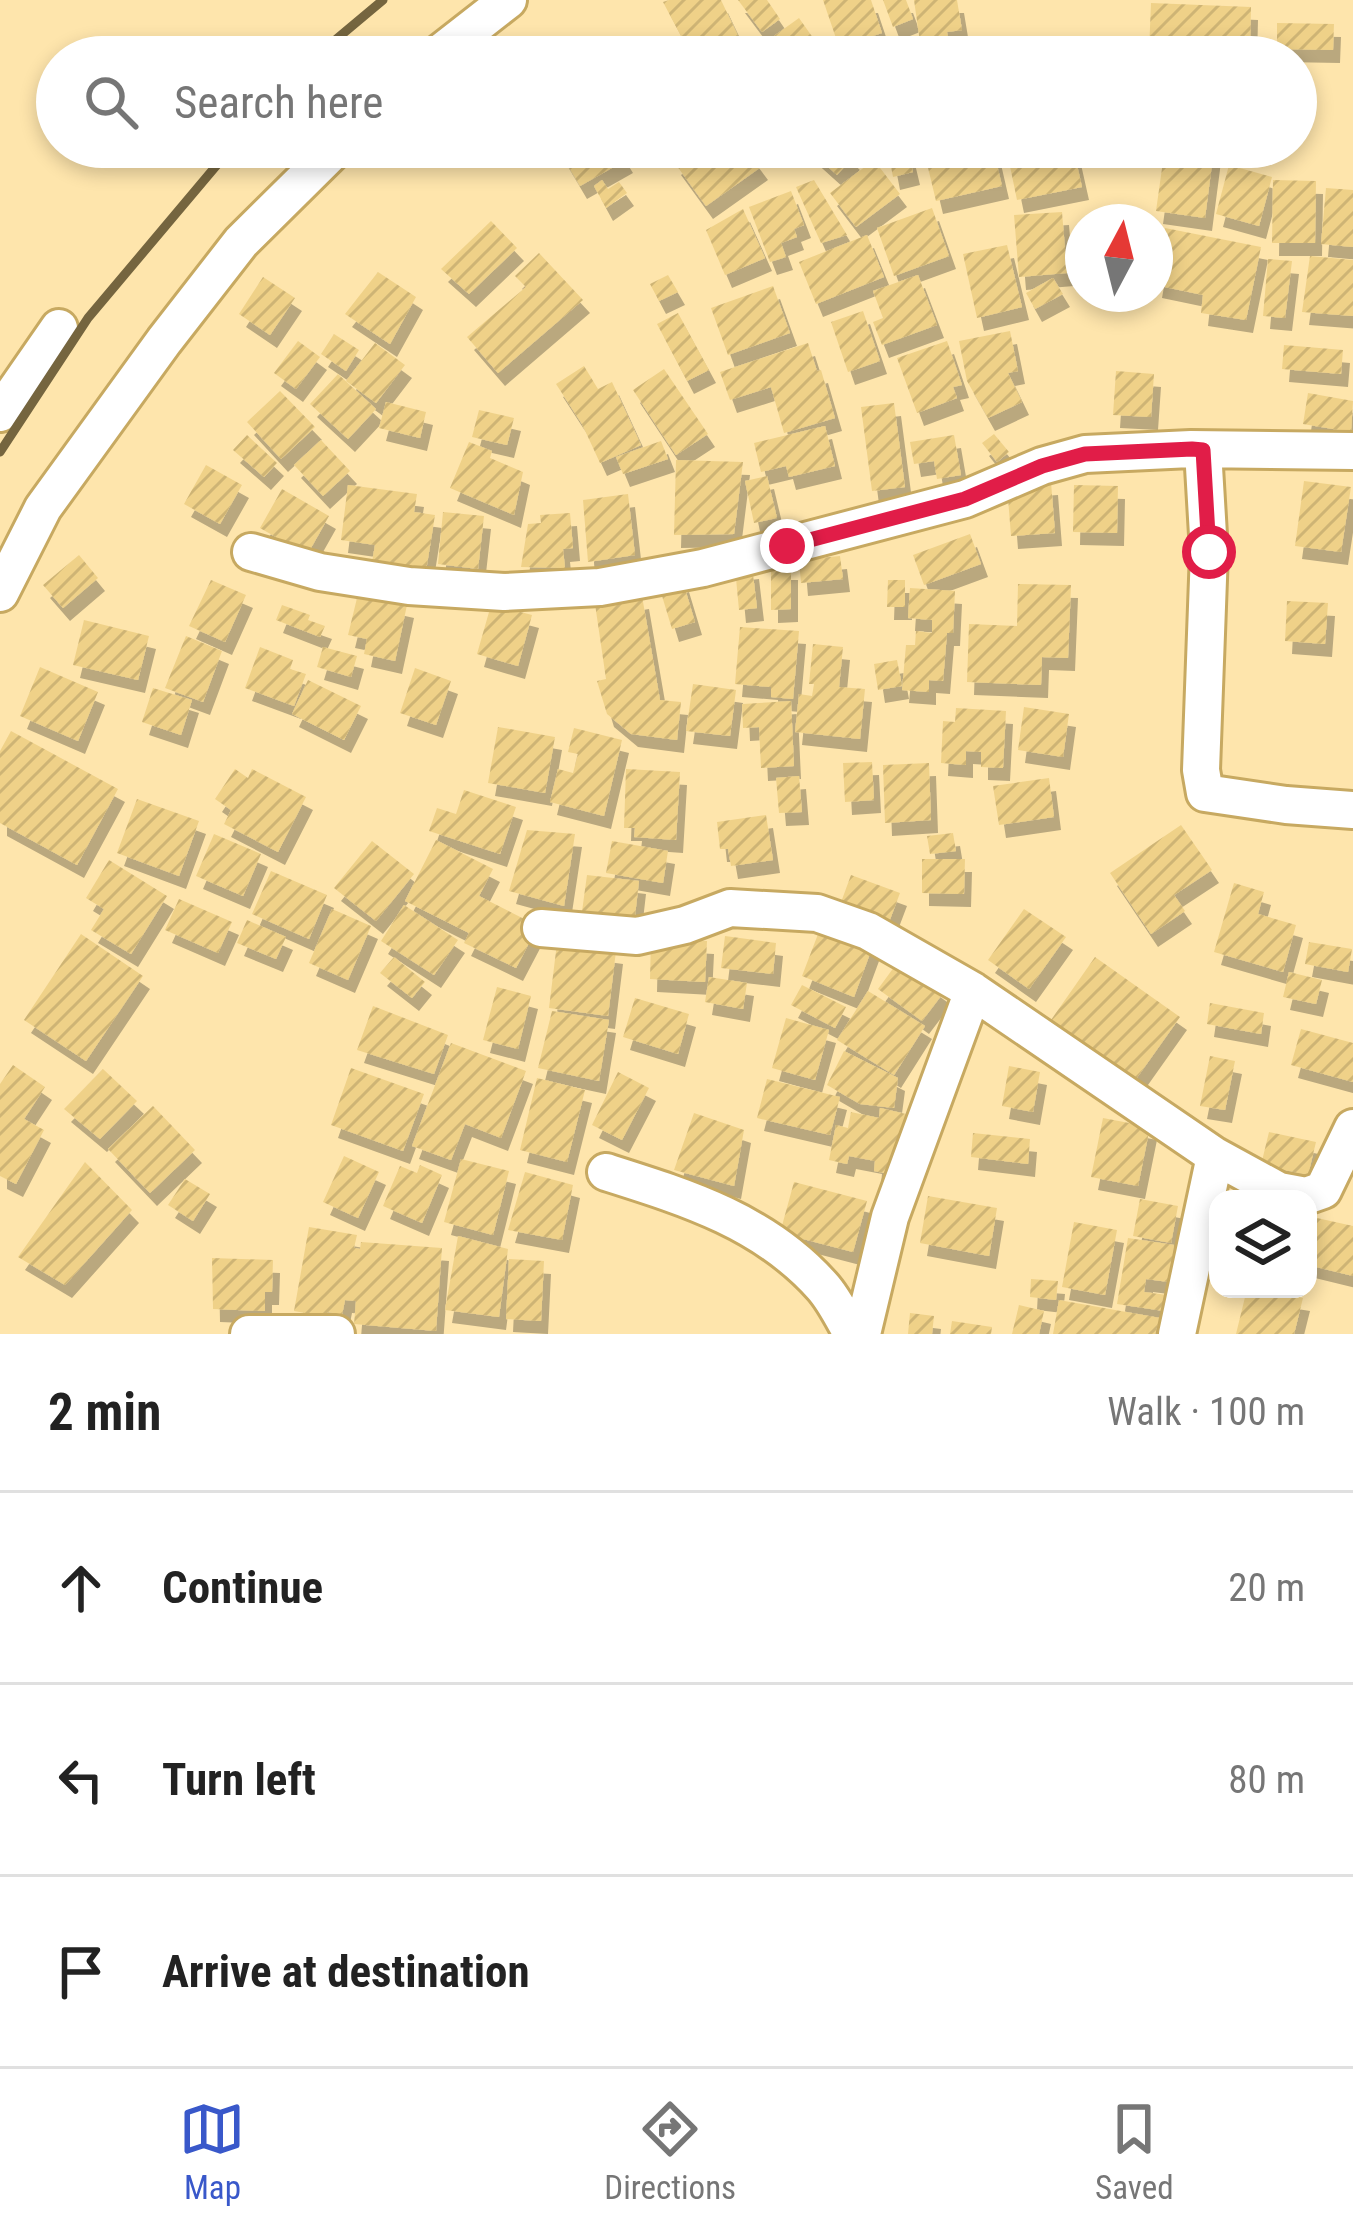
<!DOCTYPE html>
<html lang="en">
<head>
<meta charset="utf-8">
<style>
	:root { --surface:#fff; --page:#f2f2f2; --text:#222; --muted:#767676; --line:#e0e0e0; --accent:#3958ca }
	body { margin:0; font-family:"Roboto Condensed",sans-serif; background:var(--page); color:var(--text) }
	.controls { position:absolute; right:36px; bottom:36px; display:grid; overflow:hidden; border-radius:24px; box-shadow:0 6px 18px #0003 }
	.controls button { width:108px; height:108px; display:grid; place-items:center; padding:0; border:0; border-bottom:3px solid var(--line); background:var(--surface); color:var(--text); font:60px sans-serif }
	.compass { position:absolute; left:1065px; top:204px; width:108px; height:108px; border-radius:50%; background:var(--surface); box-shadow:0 6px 18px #0003; rotate:7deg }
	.stop { position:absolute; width:36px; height:36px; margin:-27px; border:9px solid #e11d48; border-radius:50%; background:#fff }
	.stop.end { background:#e11d48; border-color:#fff; box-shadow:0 3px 12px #0008 }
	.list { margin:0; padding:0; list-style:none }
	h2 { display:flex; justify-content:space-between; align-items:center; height:156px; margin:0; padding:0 48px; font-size:51px }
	h2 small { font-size:39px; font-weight:400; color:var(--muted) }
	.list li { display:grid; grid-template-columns:78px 1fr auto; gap:36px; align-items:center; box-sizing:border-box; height:192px; padding:0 48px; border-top:3px solid var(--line) }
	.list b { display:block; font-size:45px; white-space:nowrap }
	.list em { font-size:39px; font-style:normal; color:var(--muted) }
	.icon { flex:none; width:66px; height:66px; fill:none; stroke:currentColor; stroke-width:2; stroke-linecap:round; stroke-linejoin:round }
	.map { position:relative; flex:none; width:1353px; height:1334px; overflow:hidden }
	.search { position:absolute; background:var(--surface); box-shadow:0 6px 18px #0003; left:36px; right:36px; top:36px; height:132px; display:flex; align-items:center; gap:30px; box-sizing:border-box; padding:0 42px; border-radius:66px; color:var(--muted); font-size:45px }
	.sheet { height:732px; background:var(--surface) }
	nav { display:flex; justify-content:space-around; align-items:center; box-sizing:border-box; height:168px; border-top:3px solid var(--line); background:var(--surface); font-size:33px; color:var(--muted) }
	nav a { display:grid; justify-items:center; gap:6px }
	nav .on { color:var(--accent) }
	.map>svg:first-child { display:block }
	.building { fill:url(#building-hatch); filter:url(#shadow) }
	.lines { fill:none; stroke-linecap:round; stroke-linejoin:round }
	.minor-casing { stroke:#c7a961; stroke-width:42 }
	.minor { stroke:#fff; stroke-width:36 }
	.rail { stroke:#75653f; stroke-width:9 }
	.route { stroke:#e11d48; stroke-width:15 }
</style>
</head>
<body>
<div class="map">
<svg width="1353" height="1334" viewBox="0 0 1353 1334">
	<defs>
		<pattern id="building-hatch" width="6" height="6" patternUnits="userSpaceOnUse" patternTransform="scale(3)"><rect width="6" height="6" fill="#efd188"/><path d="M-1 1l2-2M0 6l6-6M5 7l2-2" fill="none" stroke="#ceb474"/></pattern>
		<filter id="shadow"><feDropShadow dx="7" dy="13" stdDeviation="0" flood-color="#0004"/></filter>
	</defs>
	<rect width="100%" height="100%" fill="#fee5ac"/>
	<path class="building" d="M 669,0 L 721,0 L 748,57 L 692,57 L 663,2 Z
		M 738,0 L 767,0 L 780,19 L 762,32 Z
		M 823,0 L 871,0 L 882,33 L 839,47 Z
		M 883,0 L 906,0 L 913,19 L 893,27 Z
		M 914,0 L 957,0 L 962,30 L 947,32 L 948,38 L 920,42 Z
		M 1151,3 L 1251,7 L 1250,47 L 1217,46 L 1217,57 L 1162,57 L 1163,51 L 1149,51 Z
		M 799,18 L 823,52 L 816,57 L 768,57 L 760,46 Z
		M 1277,23 L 1334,24 L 1333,50 L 1277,49 Z
		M 961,38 L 965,57 L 921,57 L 919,47 Z
		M 557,147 L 618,147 L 626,160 L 580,186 Z
		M 694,147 L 746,147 L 761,167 L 706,206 L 674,162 Z
		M 806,147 L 842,147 L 853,157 L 837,175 Z
		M 923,147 L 993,147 L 1002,186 L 936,201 Z
		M 1006,147 L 1073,147 L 1082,187 L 1017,200 Z
		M 1165,147 L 1214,149 L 1205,218 L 1156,211 Z
		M 908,151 L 913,172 L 893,177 L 889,156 Z
		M 874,160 L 900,194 L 856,227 L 830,193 Z
		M 1229,165 L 1272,177 L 1259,226 L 1216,214 Z
		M 602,180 L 608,189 L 619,182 L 627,193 L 606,208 L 594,186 Z
		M 814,180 L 847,235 L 821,243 L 796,187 Z
		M 1273,180 L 1316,181 L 1315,243 L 1272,243 Z
		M 1326,188 L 1353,190 L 1353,247 L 1321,244 Z
		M 791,191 L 804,225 L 794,229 L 797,237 L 781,243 L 786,257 L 770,262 L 749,207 Z
		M 932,208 L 949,256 L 894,276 L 877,228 Z
		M 743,209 L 765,258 L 725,275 L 706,230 Z
		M 1062,212 L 1067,273 L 1019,277 L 1014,215 Z
		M 491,221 L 517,248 L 469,294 L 441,269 Z
		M 1165,228 L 1261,247 L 1246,320 L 1201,313 L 1203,295 L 1155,285 Z
		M 867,235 L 884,277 L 816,304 L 799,262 Z
		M 1007,245 L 1022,307 L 977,318 L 963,254 Z
		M 539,253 L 583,300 L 498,373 L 467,337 L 526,287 L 515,276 Z
		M 1310,256 L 1353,260 L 1353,316 L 1302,312 Z
		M 1268,259 L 1292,261 L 1285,318 L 1263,316 Z
		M 378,272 L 416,297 L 390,344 L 345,314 Z
		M 668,275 L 678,292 L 659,301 L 650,284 Z
		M 918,275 L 937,325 L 882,345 L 873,322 L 883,318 L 873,291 Z
		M 263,277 L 295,298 L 270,335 L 239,314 Z
		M 1053,278 L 1063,294 L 1035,309 L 1026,293 Z
		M 773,286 L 790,333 L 728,355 L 711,308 Z
		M 863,311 L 880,361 L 848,372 L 831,322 Z
		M 678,313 L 709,370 L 687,381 L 657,324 Z
		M 1010,331 L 1018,371 L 1008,373 L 1022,402 L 988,418 L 967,381 L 959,341 Z
		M 334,334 L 359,350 L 346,371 L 321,354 Z
		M 298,341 L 320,357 L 296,389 L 274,373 Z
		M 947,341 L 962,385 L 953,387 L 957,398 L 917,413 L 897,358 Z
		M 375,343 L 405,365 L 376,403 L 346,381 Z
		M 808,343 L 817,371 L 821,370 L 835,418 L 784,433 L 771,387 L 730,400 L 720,372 Z
		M 1284,345 L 1343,350 L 1341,374 L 1282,369 Z
		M 584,366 L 598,389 L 612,382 L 641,445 L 600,463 L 582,424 L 556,384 Z
		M 664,369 L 708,434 L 676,455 L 633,390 Z
		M 1116,371 L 1154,374 L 1151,417 L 1113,415 Z
		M 338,374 L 376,409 L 348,439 L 310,404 Z
		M 280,391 L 315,427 L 281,459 L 247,422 Z
		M 1308,393 L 1353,401 L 1351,432 L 1303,424 Z
		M 386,402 L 426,412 L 420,438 L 379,428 Z
		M 894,403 L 905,487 L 872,491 L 861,407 Z
		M 479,410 L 514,418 L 507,445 L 472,437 Z
		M 825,426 L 835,466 L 789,477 L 786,466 L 761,472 L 754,443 Z
		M 994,434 L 1009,452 L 997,462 L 982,443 Z
		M 247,435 L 277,463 L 264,477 L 233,450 Z
		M 954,435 L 961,475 L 937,479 L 934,461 L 914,464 L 910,442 Z
		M 321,440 L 350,471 L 323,496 L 294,465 Z
		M 661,441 L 668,459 L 623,474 L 616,457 Z
		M 469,442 L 492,451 L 490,458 L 523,472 L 514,515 L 450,488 Z
		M 676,460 L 743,462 L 734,534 L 674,535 Z
		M 206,465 L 242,485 L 220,524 L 184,504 Z
		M 767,476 L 777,518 L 754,523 L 745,481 Z
		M 1304,481 L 1351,487 L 1341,552 L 1295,546 Z
		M 1051,482 L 1055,533 L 1011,536 L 1007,485 Z
		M 348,485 L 417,494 L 414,512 L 435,515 L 426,571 L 372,562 L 375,545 L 341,540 Z
		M 1074,485 L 1118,486 L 1117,533 L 1073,532 Z
		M 282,489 L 329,516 L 307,555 L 260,528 Z
		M 628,494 L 635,555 L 588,562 L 583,500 Z
		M 443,512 L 484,516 L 478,569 L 438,564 Z
		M 570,513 L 573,548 L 563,549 L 565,568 L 521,567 L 528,524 L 541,523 L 540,515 Z
		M 970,534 L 981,564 L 924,585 L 913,555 Z
		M 79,555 L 98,578 L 63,608 L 43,585 Z
		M 840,556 L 843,579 L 801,583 L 799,560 Z
		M 752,566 L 757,608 L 739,610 L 735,568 Z
		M 771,567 L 791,567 L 791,609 L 771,610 Z
		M 682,579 L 695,622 L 672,629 L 659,586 Z
		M 211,580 L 246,595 L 225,642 L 189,626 Z
		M 888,580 L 905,580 L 905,607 L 887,607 Z
		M 1018,584 L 1071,585 L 1068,658 L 1042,657 L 1041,685 L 967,682 L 969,624 L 1017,626 Z
		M 910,588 L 955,591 L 953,633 L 947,633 L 943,681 L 929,680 L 929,692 L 902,690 L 906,645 L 915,645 L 916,631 L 932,633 L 932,620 L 908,618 Z
		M 358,594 L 407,605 L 395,661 L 364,654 L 367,639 L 348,635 Z
		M 642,596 L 660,700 L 681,702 L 677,740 L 631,734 L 607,714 L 597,681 L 606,679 L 595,604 Z
		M 493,598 L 519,605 L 517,611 L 532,615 L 518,666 L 477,654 Z
		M 1287,601 L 1328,603 L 1325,644 L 1285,641 Z
		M 282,605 L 310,615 L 308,620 L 325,626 L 320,637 L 276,620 Z
		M 84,620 L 149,636 L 138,680 L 73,665 Z
		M 740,627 L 799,631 L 793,699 L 771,697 L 771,687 L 735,684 Z
		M 186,636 L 222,651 L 203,702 L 165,688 Z
		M 813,644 L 843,647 L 839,687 L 865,689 L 860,739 L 795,732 L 799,694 L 812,696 L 814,684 L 809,684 Z
		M 260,647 L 293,660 L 290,669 L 306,674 L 294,706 L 245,688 Z
		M 323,647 L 357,656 L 351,677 L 317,667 Z
		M 897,660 L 902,686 L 878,690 L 874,664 Z
		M 40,667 L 98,692 L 78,741 L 20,716 Z
		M 415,668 L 451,681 L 436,725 L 400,713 Z
		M 308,680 L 361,706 L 344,740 L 292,714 Z
		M 693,684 L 736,690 L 730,736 L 686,731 Z
		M 153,688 L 192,700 L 181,735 L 142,722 Z
		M 791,701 L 794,766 L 761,768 L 759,727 L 743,728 L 742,704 Z
		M 1024,707 L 1069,714 L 1063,757 L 1018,750 Z
		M 956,708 L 1006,711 L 1003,768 L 981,767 L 981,752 L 966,751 L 966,765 L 941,763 L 943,721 L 955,722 Z
		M 498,727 L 555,737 L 545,793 L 488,783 Z
		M 574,728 L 622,740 L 604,816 L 550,802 L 558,769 L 573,773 L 578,754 L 568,752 Z
		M 11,731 L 118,789 L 77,865 L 0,823 L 0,751 Z
		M 872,762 L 874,800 L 845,802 L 843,763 Z
		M 929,763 L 931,820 L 885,823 L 883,765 Z
		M 235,769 L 248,778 L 252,769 L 306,797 L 278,852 L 224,824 L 231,810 L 215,799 Z
		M 626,769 L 680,772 L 676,840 L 634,837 L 635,828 L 624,828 Z
		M 799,776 L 802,812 L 779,813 L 776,778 Z
		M 1049,778 L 1054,817 L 999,825 L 993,786 Z
		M 464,790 L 516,807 L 500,854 L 429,831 L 437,808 L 456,814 Z
		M 137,799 L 199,821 L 179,876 L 117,853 Z
		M 766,815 L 773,860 L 731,866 L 728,849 L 720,849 L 717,822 Z
		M 1181,825 L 1212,870 L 1174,895 L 1185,911 L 1151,934 L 1110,873 Z
		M 527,830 L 575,834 L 564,906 L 509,891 Z
		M 953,833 L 956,851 L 930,854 L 927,836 Z
		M 214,834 L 261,854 L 243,896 L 196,876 Z
		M 436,840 L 493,869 L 479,896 L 538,926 L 516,968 L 464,943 L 469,933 L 405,901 Z
		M 372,841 L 414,874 L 376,921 L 334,888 Z
		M 612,841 L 668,851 L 663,883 L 606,873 Z
		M 922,859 L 965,859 L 964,894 L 922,893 Z
		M 109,860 L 167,896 L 131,954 L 91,930 L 104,909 L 86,898 Z
		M 271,871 L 327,895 L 309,939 L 252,914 Z
		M 587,875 L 639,881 L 633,933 L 580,926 Z
		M 851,875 L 900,893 L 889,922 L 840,905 Z
		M 1234,883 L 1264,892 L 1258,914 L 1296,925 L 1283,972 L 1214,952 Z
		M 179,899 L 232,922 L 218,953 L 165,930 Z
		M 404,905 L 458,940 L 434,975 L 381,941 Z
		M 332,909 L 371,926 L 348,980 L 309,963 Z
		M 1024,909 L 1066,937 L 1029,989 L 988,960 Z
		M 247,920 L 286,937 L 276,959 L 237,943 Z
		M 823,921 L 875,940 L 854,997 L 802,976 Z
		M 81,934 L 143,976 L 86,1061 L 24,1020 Z
		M 725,936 L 776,943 L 773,974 L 721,968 Z
		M 651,938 L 707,941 L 705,982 L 650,979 Z
		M 1309,942 L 1352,949 L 1348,972 L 1305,964 Z
		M 557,943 L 616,951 L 608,1016 L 549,1008 Z
		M 394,957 L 425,982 L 412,998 L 380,973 Z
		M 1095,957 L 1180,1017 L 1136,1079 L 1051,1020 Z
		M 900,959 L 944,992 L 922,1021 L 878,989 Z
		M 1289,972 L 1322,980 L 1316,1004 L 1283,997 Z
		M 709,977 L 747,983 L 743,1009 L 705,1002 Z
		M 802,985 L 846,1007 L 835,1028 L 791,1005 Z
		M 497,987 L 531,996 L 518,1049 L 483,1040 Z
		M 868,991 L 925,1026 L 894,1075 L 837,1040 Z
		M 635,998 L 689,1014 L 678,1054 L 623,1037 Z
		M 1210,1003 L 1264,1013 L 1261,1034 L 1207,1024 Z
		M 373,1006 L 448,1035 L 434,1074 L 357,1050 Z
		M 552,1011 L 609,1020 L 599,1081 L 538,1068 Z
		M 786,1018 L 829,1030 L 815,1080 L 772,1068 Z
		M 1301,1029 L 1353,1043 L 1353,1082 L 1291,1065 Z
		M 451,1043 L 526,1071 L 501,1138 L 465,1124 L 451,1160 L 412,1146 Z
		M 844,1051 L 898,1078 L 894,1108 L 860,1104 L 827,1085 Z
		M 1210,1056 L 1235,1061 L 1225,1110 L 1200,1106 Z
		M 13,1065 L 45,1087 L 24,1119 L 44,1130 L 16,1184 L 0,1176 L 0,1084 Z
		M 1009,1066 L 1040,1072 L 1033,1112 L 1002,1106 Z
		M 351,1068 L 424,1094 L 403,1151 L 331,1125 Z
		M 103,1069 L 137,1101 L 100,1139 L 64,1109 Z
		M 618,1072 L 649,1088 L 622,1140 L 592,1125 Z
		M 537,1078 L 585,1090 L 567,1162 L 520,1150 Z
		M 767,1079 L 840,1097 L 830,1135 L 757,1118 Z
		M 153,1106 L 195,1150 L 150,1193 L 108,1149 Z
		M 880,1108 L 906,1114 L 894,1175 L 874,1171 L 875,1161 L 849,1156 L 847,1164 L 829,1160 L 836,1125 L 848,1128 L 851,1112 L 879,1118 Z
		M 694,1113 L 744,1130 L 734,1186 L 674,1170 Z
		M 1103,1118 L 1150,1127 L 1138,1186 L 1091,1177 Z
		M 1269,1132 L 1316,1142 L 1308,1175 L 1261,1165 Z
		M 973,1133 L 1030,1139 L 1028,1164 L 971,1157 Z
		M 344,1156 L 379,1172 L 358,1218 L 323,1202 Z
		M 461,1159 L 509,1171 L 493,1235 L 444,1222 Z
		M 85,1162 L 132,1210 L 65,1285 L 18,1257 Z
		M 420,1165 L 442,1175 L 422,1223 L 383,1206 L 400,1166 L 417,1173 Z
		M 525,1172 L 573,1185 L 562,1240 L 508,1230 Z
		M 185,1179 L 210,1194 L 193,1221 L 168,1205 Z
		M 794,1182 L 867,1201 L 853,1252 L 780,1233 Z
		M 928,1196 L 997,1208 L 989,1256 L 920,1243 Z
		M 1140,1199 L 1178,1206 L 1171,1243 L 1133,1236 Z
		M 1308,1216 L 1353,1226 L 1353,1276 L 1308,1265 Z
		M 1074,1222 L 1117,1230 L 1105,1295 L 1062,1287 Z
		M 309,1227 L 357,1235 L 354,1248 L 360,1249 L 361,1242 L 442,1248 L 436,1331 L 354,1324 L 356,1301 L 345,1300 L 342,1315 L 328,1312 L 327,1317 L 294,1311 Z
		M 458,1236 L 508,1249 L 499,1317 L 445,1310 Z
		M 1128,1238 L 1174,1245 L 1169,1282 L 1146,1279 L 1144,1292 L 1167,1295 L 1164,1311 L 1117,1304 Z
		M 212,1258 L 273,1260 L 272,1292 L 265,1292 L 265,1311 L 213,1309 Z
		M 509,1259 L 544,1261 L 541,1321 L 506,1319 Z
		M 1031,1279 L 1058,1281 L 1056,1300 L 1030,1297 Z
		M 1247,1289 L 1303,1298 L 1294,1334 L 1236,1334 Z
		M 1059,1300 L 1160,1318 L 1155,1334 L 1053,1334 Z
		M 1019,1305 L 1044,1311 L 1039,1334 L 1012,1334 Z
		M 910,1313 L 934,1316 L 932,1334 L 908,1334 Z
		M 952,1321 L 992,1327 L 991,1334 L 950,1334 Z"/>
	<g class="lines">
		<g class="minor-casing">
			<path id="minor" d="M 435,57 L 508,0
				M 0,413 L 59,328
				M 1203,450 L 1209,552 L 1201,770 L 1205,793 L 1286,805 L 1353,810
				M 251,552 L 320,572 L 409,586 L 504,592 L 600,587 L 703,568 L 965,499 L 1042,466 L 1085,454 L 1191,449 L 1353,451
				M 0,593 L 43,508 L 164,341 L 241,242 L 337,147
				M 541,928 L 637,936 L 685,925 L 730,908 L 817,913 L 868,931 L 973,991 L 1215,1156 L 1279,1191 L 1306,1196 L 1323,1190 L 1353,1128
				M 606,1172 C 685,1197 764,1221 822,1286 C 834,1299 843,1318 852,1334
				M 249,1334 L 336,1334
				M 862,1334 L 890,1217 L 973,991
				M 1177,1334 L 1215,1156"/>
		</g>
		<use href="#minor" class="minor"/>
		<path class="rail" d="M 315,57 L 383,0
			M 0,452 L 88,318 L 232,147"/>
	</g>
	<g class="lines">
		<path class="route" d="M 787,546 L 965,499 L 1042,466 L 1085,454 L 1192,449 L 1203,450 L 1209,552"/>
	</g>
</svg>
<div class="controls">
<button><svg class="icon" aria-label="layers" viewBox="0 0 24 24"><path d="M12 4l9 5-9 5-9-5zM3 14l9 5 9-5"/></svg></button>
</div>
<svg class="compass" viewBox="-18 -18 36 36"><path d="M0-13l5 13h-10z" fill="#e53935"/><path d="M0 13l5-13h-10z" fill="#767676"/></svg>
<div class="stop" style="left:1209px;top:552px"></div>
<div class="stop end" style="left:787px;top:546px"></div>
<div class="search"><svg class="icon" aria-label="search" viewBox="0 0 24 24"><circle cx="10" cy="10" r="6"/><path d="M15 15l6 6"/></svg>Search here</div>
</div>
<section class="sheet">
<h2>2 min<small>Walk · 100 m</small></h2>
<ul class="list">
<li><svg class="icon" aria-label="ahead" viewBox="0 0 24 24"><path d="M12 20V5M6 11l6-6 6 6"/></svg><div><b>Continue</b></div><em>20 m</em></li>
<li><svg class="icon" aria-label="left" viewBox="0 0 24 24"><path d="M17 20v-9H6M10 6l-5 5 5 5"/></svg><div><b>Turn left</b></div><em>80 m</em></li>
<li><svg class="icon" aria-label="arrive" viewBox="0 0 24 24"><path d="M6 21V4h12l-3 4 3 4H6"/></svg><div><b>Arrive at destination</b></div></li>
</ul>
</section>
<nav>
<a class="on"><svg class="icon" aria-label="map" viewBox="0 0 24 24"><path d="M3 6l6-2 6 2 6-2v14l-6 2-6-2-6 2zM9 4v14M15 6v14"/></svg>Map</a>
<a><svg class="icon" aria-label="directions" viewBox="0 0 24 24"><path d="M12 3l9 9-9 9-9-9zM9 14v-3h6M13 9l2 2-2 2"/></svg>Directions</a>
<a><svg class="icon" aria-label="saved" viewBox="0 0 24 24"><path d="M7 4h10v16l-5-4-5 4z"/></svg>Saved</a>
</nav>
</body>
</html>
